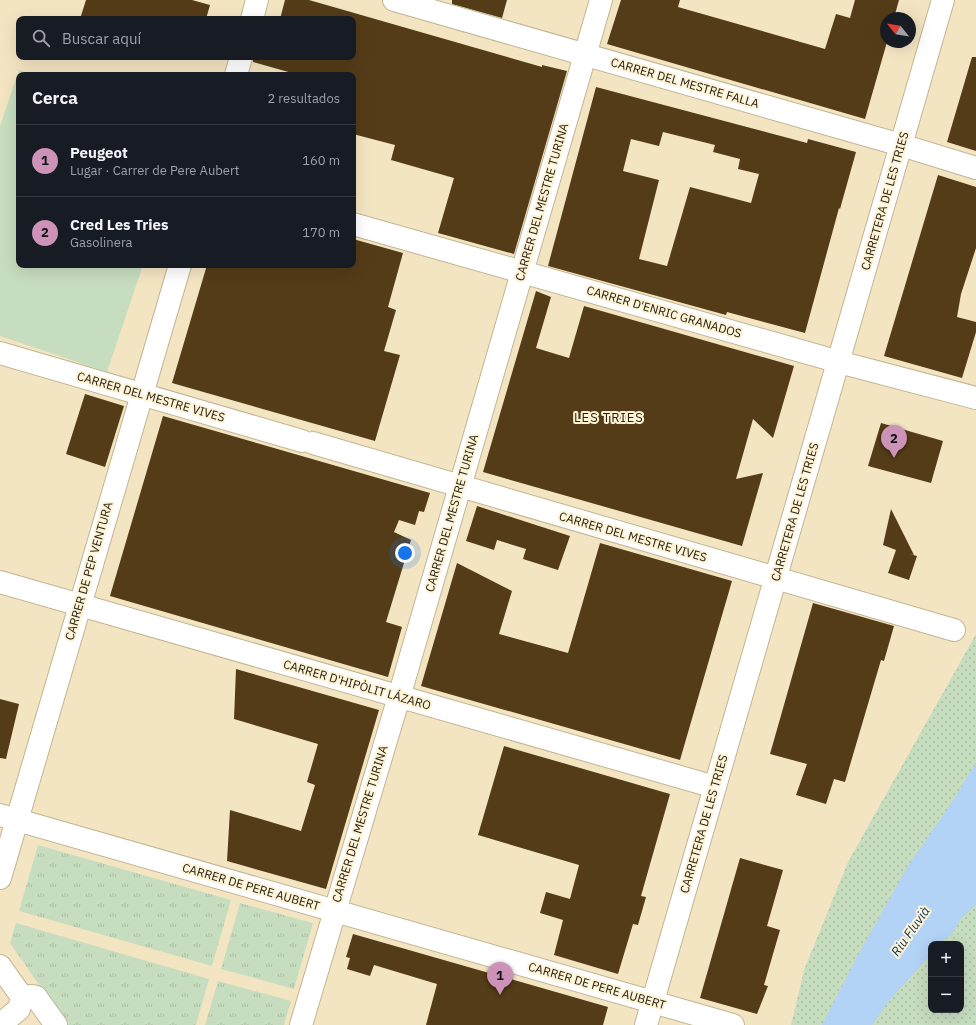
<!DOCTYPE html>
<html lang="es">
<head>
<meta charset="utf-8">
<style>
	:root { --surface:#171b24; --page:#242831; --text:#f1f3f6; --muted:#9ea1a6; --line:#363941; --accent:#cc92b8 }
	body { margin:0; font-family:"IBM Plex Sans",sans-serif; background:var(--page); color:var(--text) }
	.controls { position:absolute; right:12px; bottom:12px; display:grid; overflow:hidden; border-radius:8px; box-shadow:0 4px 16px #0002 }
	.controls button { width:36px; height:36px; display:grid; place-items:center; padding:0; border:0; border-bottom:1px solid var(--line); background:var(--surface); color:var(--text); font:20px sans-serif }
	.compass { position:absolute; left:880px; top:12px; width:36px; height:36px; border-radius:50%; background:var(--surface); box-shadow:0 4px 16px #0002; rotate:300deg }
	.you { position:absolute; left:405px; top:553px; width:14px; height:14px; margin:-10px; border:3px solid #fff; border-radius:50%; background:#1a73e8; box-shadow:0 0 0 6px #1a73e833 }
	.badge { display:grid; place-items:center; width:26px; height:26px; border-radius:50%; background:var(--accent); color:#111; font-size:13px; font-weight:700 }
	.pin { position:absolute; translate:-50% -33px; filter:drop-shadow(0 1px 2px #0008) }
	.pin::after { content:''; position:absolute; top:21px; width:14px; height:12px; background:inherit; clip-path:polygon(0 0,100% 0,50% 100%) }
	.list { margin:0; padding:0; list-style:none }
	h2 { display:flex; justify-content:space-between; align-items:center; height:52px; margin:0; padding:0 16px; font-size:17px }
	h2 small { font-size:13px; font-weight:400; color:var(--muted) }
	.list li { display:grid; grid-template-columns:26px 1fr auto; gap:12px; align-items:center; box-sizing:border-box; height:72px; padding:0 16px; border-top:1px solid var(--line) }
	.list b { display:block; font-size:15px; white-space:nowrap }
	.list p { margin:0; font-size:13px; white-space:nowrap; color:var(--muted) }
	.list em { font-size:13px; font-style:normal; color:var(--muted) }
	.icon { flex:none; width:22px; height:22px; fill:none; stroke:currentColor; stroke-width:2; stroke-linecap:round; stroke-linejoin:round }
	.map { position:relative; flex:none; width:976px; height:1025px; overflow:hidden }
	.search { position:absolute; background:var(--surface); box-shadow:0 4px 16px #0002; left:16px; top:16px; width:340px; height:44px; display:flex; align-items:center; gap:10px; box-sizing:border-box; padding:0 14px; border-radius:8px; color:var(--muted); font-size:15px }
	.panel { position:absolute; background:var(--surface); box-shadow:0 4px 16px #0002; left:16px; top:72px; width:340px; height:196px; border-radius:8px }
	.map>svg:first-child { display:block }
	.grass { fill:url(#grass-tufts) }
	.park { fill:url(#park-dots); fill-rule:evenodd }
	.garden { fill:#c7ddbf }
	.water { fill:#b2d2f6 }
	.building { fill:#543c18; fill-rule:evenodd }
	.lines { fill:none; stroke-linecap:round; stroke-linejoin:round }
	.street-casing { stroke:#c3b593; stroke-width:24 }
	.secondary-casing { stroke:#c3b593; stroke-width:24 }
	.street { stroke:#fff; stroke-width:22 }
	.secondary { stroke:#fff; stroke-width:22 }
	.labels { text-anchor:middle; stroke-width:4; stroke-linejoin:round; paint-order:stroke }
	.street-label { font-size:12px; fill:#262114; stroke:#fff3d6 }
	.neighbourhood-label { font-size:13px; letter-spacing:1px; fill:#262114; stroke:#fff3d6 }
	.water-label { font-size:13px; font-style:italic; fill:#002c58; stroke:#fff3d6 }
</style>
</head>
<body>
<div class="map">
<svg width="976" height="1025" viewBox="0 0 976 1025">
	<defs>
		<pattern id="grass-tufts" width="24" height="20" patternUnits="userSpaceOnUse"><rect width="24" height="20" fill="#c7ddbf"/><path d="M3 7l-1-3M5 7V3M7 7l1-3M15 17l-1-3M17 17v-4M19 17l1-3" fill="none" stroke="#abbda3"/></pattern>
		<pattern id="park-dots" width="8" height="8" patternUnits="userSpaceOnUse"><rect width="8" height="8" fill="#c7ddbf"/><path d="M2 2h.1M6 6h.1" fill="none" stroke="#abbda3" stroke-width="1.8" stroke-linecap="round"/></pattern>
	</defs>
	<rect width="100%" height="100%" fill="#f4e5c2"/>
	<path class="grass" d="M 38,845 L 231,900 L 212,966 L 19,911 Z
		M 240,903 L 313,923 L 294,989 L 221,969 Z
		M 16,923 L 209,979 L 196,1025 L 67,1025 L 10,943 Z
		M 218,981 L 291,1001 L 284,1025 L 205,1025 Z"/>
	<path class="park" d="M 976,634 L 976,1025 L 791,1025 L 804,970 L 848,862 ZM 931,944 L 961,944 L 961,1010 L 931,1010 Z"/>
	<path class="garden" d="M 19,70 L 33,75 L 19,75 L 19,265 L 143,265 L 107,372 L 0,336 L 0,126 Z"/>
	<path class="water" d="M 976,763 L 976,905 L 961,918 L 953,932 L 940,944 L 931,944 L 931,954 L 888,1002 L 872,1025 L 822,1025 L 857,957 L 909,864 L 949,807 Z"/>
	<path class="building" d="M 86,0 L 192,0 L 210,5 L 206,19 L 80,19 Z
		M 285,0 L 309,0 L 542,67 L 542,65 L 567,71 L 514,254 L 438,233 L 454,178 L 391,160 L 395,145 L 353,134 L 353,75 L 299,75 L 253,62 L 253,57 L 353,57 L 353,19 L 280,19 Z
		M 452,0 L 507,0 L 502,18 L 452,4 Z
		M 621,0 L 680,0 L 678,7 L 825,49 L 836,14 L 850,18 L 855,0 L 899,0 L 894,18 L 886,18 L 886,42 L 887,42 L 865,119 L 607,44 Z
		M 972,57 L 976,57 L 976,151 L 947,142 Z
		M 596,87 L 807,143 L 808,139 L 856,152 L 840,209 L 839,208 L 805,333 L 727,312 L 726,315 L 548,266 ZM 663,132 L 715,145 L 713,152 L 740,159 L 738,169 L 759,174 L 751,203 L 690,187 L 667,266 L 639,259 L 659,180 L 623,171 L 631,139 L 659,146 Z
		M 938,175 L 976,187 L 976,248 L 961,294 L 957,317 L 976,322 L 976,332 L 962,378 L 884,356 Z
		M 353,239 L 403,253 L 388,307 L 396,310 L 384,351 L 400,355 L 375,441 L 172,383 L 207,265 L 353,265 Z
		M 536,291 L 551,297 L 536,348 L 569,358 L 584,306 L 794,366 L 773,438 L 753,419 L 736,479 L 763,473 L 742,546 L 483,472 Z
		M 85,394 L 124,406 L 105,467 L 66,454 Z
		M 163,416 L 430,493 L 424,512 L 419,511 L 415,525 L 399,520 L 394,532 L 411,540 L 386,622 L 402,627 L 388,677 L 110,596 Z
		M 881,423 L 943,441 L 931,483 L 868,466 Z
		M 477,506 L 570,536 L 558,570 L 523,559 L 526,549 L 497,540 L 494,550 L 466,541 Z
		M 891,509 L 914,555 L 909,554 L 917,556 L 909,580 L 888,573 L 896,550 L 883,545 Z
		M 600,543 L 732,581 L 680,760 L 421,686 L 457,563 L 512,591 L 499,634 L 568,653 Z
		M 813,603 L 894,626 L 884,661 L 881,660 L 845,782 L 834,779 L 826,804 L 796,795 L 807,764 L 770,754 Z
		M 236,669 L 379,710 L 326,889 L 227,861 L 230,810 L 301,831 L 315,785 L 307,782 L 318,744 L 234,719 Z
		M 0,699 L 19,704 L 6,759 L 0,758 Z
		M 504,746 L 670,794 L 641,896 L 646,897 L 638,925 L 633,924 L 618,974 L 554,955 L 563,920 L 540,913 L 546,892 L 570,899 L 579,865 L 478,835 Z
		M 740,858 L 783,870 L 767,926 L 780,930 L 764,985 L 768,986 L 757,1014 L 700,998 Z
		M 353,934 L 608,1007 L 603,1025 L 426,1025 L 437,984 L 374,965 L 370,976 L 347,969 L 350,958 L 346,957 Z"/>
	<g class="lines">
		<g class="street-casing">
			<path id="street" d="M 394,0 L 901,145 L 976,168
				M 252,19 L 257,0
				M 236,75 L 241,57
				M 353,224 L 850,365 L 976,398
				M 0,353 L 302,441
				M 313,443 L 954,630
				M 0,582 L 715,787
				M 0,815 L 733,1025
				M 0,878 L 180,265
				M 0,966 L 22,997 L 19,1009 L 0,1025
				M 22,997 L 32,996 L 36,997 L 56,1025
				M 301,1025 L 399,697 L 601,0"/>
		</g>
		<g class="secondary-casing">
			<path id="secondary" d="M 646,1025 L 943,0"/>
		</g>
		<use href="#street" class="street"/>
		<use href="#secondary" class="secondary"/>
	</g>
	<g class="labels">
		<g class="street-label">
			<text transform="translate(685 83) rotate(16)" y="4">CARRER DEL MESTRE FALLA</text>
			<text transform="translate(885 201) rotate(-74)" y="4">CARRETERA DE LES TRIES</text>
			<text transform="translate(542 202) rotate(-74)" y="4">CARRER DEL MESTRE TURINA</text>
			<text transform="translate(664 312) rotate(16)" y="4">CARRER D'ENRIC GRANADOS</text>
			<text transform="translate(151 397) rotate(16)" y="4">CARRER DEL MESTRE VIVES</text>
			<text transform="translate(795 512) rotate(-74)" y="4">CARRETERA DE LES TRIES</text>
			<text transform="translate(452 513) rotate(-74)" y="4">CARRER DEL MESTRE TURINA</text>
			<text transform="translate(633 537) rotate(16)" y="4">CARRER DEL MESTRE VIVES</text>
			<text transform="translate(89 571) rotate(-74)" y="4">CARRER DE PEP VENTURA</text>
			<text transform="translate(357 685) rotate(16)" y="4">CARRER D'HIPÒLIT LÁZARO</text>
			<text transform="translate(360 824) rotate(-73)" y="4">CARRER DEL MESTRE TURINA</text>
			<text transform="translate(704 824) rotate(-74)" y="4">CARRETERA DE LES TRIES</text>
			<text transform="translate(251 887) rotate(16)" y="4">CARRER DE PERE AUBERT</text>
			<text transform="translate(597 986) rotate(16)" y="4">CARRER DE PERE AUBERT</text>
		</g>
		<g class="neighbourhood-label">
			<text x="609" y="422">LES TRIES</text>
		</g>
		<g class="water-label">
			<text transform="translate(910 931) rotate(-55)" y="5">Riu Fluvià</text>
		</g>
	</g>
</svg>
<div class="controls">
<button>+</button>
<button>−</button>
</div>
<svg class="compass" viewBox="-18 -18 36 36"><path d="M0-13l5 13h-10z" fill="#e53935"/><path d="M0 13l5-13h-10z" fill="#9ea1a6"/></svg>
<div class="you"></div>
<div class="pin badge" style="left:500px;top:995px">1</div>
<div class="pin badge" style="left:894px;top:458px">2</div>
<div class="search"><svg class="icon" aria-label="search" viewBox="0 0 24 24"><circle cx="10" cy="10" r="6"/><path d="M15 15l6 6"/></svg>Buscar aquí</div>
<section class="panel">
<h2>Cerca<small>2 resultados</small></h2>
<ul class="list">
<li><span class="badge">1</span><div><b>Peugeot</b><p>Lugar · Carrer de Pere Aubert</p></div><em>160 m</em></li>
<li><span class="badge">2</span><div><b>Cred Les Tries</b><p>Gasolinera</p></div><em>170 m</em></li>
</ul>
</section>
</div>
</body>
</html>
